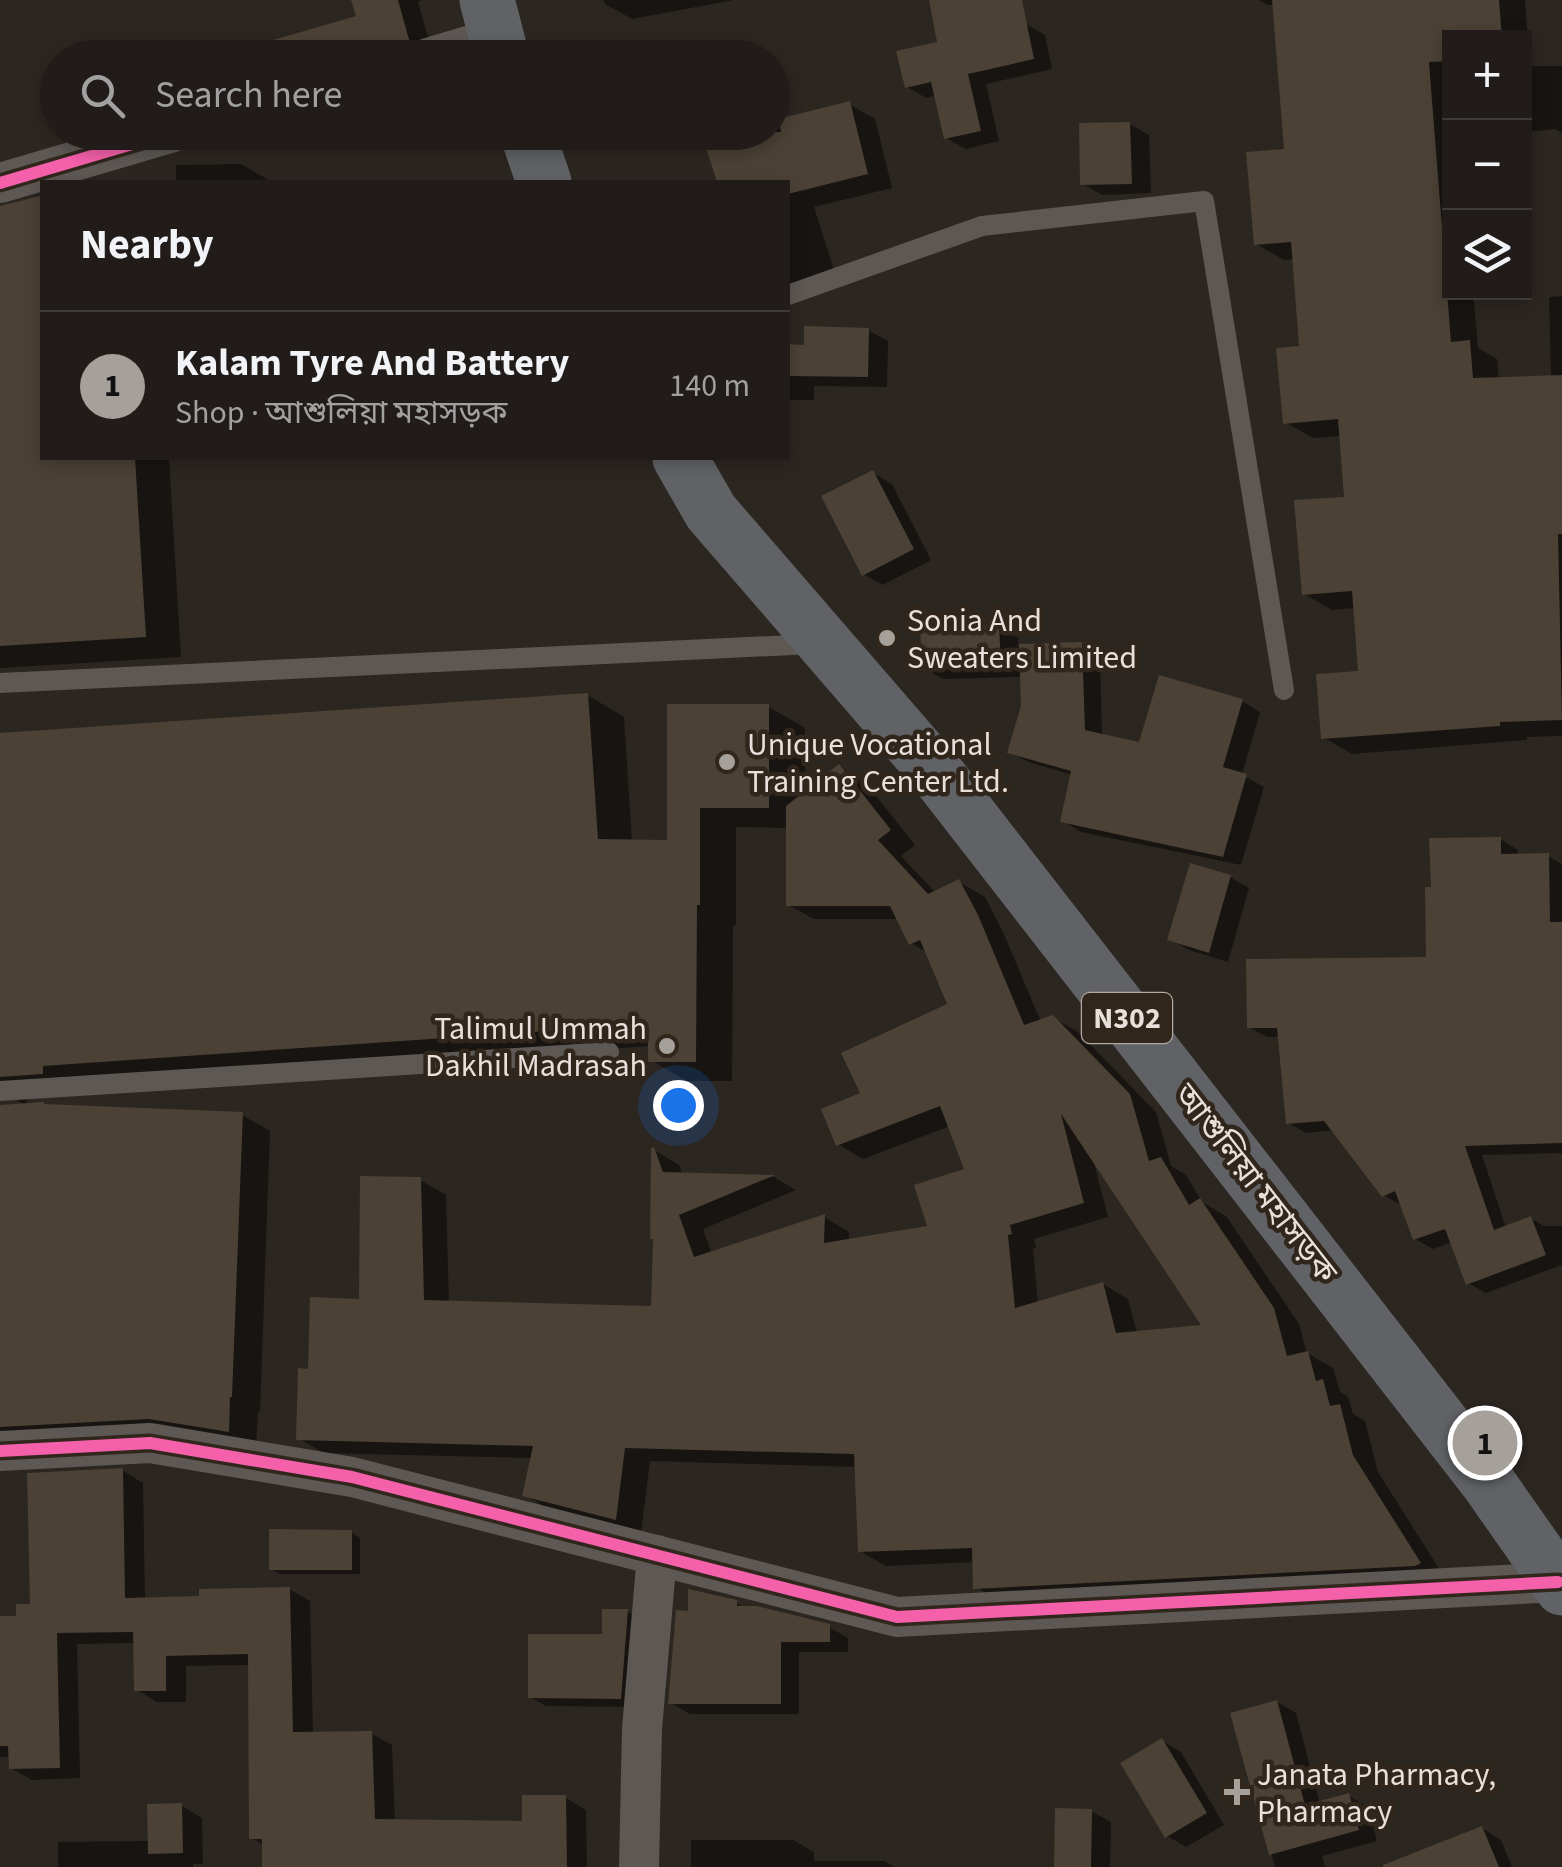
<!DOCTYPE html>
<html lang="en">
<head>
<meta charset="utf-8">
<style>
	:root { --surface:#211c19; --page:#292522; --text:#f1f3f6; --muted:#a2a1a2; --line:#3e3a38; --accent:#a6a09a }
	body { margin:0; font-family:"Source Sans 3","Noto Sans Bengali",sans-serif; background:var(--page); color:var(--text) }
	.controls { position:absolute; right:30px; top:30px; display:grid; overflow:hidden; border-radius:0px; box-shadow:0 5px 15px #0003 }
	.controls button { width:90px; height:90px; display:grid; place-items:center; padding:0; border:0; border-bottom:2px solid var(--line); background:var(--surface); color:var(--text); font:50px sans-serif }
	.you { position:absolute; left:678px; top:1105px; width:35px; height:35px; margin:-25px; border:8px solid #fff; border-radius:50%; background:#1a73e8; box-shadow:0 0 0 15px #1a73e833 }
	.badge { display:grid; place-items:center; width:65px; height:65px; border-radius:50%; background:var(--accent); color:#111; font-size:32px; font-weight:700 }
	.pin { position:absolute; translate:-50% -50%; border:5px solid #fff; box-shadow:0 2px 10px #0006 }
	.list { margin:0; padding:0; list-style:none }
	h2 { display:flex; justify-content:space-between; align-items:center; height:130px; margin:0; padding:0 40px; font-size:42px }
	h2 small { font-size:32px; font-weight:400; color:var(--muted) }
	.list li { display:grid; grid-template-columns:65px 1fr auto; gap:30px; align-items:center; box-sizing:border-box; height:150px; padding:0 40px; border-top:2px solid var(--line) }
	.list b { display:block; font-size:38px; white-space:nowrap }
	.list p { margin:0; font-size:32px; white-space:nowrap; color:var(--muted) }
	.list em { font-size:32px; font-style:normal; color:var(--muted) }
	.icon { flex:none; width:55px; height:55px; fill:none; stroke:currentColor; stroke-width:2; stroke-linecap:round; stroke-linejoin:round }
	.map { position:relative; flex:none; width:1562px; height:1867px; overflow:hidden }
	.search { position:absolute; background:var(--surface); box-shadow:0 5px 15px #0003; left:40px; top:40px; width:750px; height:110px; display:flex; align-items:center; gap:25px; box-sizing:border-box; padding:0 35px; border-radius:55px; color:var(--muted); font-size:38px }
	.panel { position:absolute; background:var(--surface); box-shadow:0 5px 15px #0003; left:40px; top:180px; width:750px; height:280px; border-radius:0px }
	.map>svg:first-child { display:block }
	.shadow { fill:#0007; fill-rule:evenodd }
	.building { fill:#4b4135; fill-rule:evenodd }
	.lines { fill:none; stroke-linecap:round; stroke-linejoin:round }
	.service { stroke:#5d5854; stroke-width:20 }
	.minor { stroke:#5d5854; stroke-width:40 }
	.trunk { stroke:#606265; stroke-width:55 }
	.cycleway-casing { stroke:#31261c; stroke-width:19 }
	.cycleway { stroke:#f560ab; stroke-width:12 }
	.poi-dot { fill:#a6a09a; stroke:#31261c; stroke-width:4 }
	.labels { text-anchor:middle; stroke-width:9; stroke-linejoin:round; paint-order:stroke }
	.shield { fill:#31261c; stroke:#b1a9a2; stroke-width:2.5 }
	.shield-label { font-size:30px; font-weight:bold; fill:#e8e1db }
	.poi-label { font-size:32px; fill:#e8e1db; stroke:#31261c; text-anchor:start }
	.street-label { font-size:32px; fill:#e8e1db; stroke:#31261c }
</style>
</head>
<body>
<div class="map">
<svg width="1562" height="1867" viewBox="0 0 1562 1867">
	<rect width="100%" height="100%" fill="#2c2621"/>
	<path class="shadow" d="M 354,0 L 423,0 L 418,2 L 434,58 L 244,58 L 242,52 L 359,18 Z
		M 604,0 L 734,0 L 632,19 L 605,4 Z
		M 932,0 L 1016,0 L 1026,24 L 1045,35 L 1052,69 L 986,84 L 999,141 L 966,149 L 946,138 L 937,95 L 926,98 L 907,87 L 940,44 Z
		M 1258,0 L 1525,0 L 1530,66 L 1562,66 L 1562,133 L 1555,129 L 1524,132 L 1524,38 L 1450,38 L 1450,292 L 1473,292 L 1478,348 L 1497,359 L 1499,380 L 1551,378 L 1549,297 L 1562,296 L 1562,736 L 1527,737 L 1527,740 L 1352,754 L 1324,738 L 1360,673 L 1355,608 L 1332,610 L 1304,594 L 1347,499 L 1342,436 L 1313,438 L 1285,422 L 1302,348 L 1295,259 L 1284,260 L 1256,244 L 1286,152 L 1275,5 L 1268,5 Z
		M 849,104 L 875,119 L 892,188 L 814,207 L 837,279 L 788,295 L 788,182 L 719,182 L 707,143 L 772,132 L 772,123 Z
		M 1130,124 L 1149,135 L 1151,193 L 1102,195 L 1083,184 Z
		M 241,164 L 272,182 L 176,182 L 176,165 Z
		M 42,198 L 42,458 L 169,458 L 181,657 L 0,668 L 0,208 Z
		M 868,330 L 888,341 L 887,387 L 814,386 L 814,400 L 788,400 L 788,347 L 807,347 Z
		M 873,473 L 892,484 L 931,560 L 883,585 L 863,574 Z
		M 999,627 L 1018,638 L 1018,647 L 1081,644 L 1100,655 L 1102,737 L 1141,745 L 1242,701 L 1260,712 L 1242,775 L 1264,787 L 1241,865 L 1081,832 L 1063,821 L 1073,775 L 1028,762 L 1010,752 L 1023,706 L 1022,677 L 943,679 L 924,668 Z
		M 587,695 L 624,717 L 632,842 L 670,842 L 769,707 L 805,728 L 805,794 L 839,767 L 865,782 L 915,845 L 901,856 L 936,893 L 959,882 L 985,897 L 1003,932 L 1041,1022 L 1052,1017 L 1078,1032 L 1156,1112 L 1171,1166 L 1186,1175 L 1202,1202 L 1226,1216 L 1299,1324 L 1307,1353 L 1333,1368 L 1340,1392 L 1348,1397 L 1353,1414 L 1365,1421 L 1378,1472 L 1445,1578 L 1001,1602 L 976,1587 L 975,1562 L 886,1566 L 860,1551 L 857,1467 L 650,1461 L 641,1533 L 550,1510 L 525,1495 L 533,1458 L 324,1453 L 298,1438 L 311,1371 L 361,1301 L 420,1180 L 446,1195 L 449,1304 L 653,1309 L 654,1150 L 679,1165 L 683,1175 L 774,1177 L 796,1190 L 703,1229 L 712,1254 L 824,1217 L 849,1232 L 849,1242 L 931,1228 L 967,1170 L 950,1126 L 863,1159 L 838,1144 L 864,1094 L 950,1005 L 928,953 L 911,943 L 899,919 L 814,919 L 788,905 L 789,828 L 736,827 L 736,925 L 733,925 L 732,1081 L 687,1081 L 650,1060 L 650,1046 L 79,1086 L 36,1097 L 28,1100 L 25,1105 L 0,1091 L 0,736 ZM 1093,1159 L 1205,1327 L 1137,1333 L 1128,1299 L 1103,1284 L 1038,1304 L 1033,1249 L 1036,1248 L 1034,1239 L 1108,1217 Z
		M 1500,839 L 1518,850 L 1518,856 L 1548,856 L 1562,864 L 1562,1153 L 1482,1155 L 1506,1228 L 1530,1218 L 1544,1226 L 1562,1226 L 1562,1265 L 1486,1293 L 1468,1283 L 1452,1242 L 1433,1249 L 1415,1239 L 1403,1206 L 1383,1195 L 1335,1130 L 1306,1133 L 1288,1123 L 1280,1037 L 1267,1037 L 1249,1027 L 1429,959 Z
		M 1230,877 L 1249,888 L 1228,962 L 1189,950 L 1170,939 Z
		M 0,1107 L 242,1115 L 270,1131 L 260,1412 L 258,1411 L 256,1446 L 0,1458 Z
		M 123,1471 L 143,1483 L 145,1600 L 202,1598 L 289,1589 L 310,1601 L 313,1735 L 372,1734 L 392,1745 L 395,1822 L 525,1823 L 566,1798 L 586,1810 L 587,1867 L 265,1867 L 264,1845 L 252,1838 L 251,1665 L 186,1666 L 186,1702 L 157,1702 L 137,1690 L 136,1643 L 77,1644 L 80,1778 L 32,1780 L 11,1768 L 11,1757 L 0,1757 L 0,1618 L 18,1618 L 32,1606 Z
		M 351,1532 L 360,1538 L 360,1574 L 280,1574 L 271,1569 Z
		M 736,1603 L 745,1608 L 829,1627 L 848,1638 L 848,1652 L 799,1652 L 799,1714 L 690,1714 L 671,1703 L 690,1613 Z
		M 605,1612 L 628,1612 L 644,1621 L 636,1707 L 546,1706 L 530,1697 L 604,1637 Z
		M 1277,1702 L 1296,1713 L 1320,1804 L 1349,1796 L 1368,1807 L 1377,1841 L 1322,1856 L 1325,1867 L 1275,1867 L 1233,1714 Z
		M 1162,1741 L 1181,1752 L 1224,1825 L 1186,1847 L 1167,1836 Z
		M 182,1806 L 202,1818 L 203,1864 L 193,1864 L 193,1867 L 58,1867 L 58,1842 L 150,1841 Z
		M 1091,1811 L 1111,1822 L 1110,1867 L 1056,1867 Z
		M 1482,1828 L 1501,1840 L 1512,1867 L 1386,1867 Z
		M 691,1840 L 793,1840 L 814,1852 L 814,1861 L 884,1861 L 895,1867 L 691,1867 Z"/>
	<path class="building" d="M 351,0 L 398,0 L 410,43 L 407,48 L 374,58 L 246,58 L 245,48 L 356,16 Z
		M 929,0 L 1022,0 L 1034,59 L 968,74 L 981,131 L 944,139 L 931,82 L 905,88 L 896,51 L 937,42 Z
		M 1272,0 L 1499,0 L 1502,38 L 1450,38 L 1450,61 L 1429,62 L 1451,342 L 1470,340 L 1473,378 L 1562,375 L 1562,534 L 1558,534 L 1562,720 L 1500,722 L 1500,726 L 1321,739 L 1316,674 L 1358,671 L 1352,591 L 1302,595 L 1294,500 L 1344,497 L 1338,419 L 1283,424 L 1276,348 L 1299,346 L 1291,242 L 1254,245 L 1246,152 L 1284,149 Z
		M 850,101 L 868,174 L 788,194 L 788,182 L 717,182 L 704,141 L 731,132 L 781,132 L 778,119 Z
		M 1130,122 L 1132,184 L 1080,185 L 1079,123 Z
		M 40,196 L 42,196 L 42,458 L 135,458 L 146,637 L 0,646 L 0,206 Z
		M 804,326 L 869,328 L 868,377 L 788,376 L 788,344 L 804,345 Z
		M 873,470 L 914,549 L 862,576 L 821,496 Z
		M 999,625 L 1001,667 L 922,670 L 920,627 Z
		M 1082,642 L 1085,730 L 1139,742 L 1159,675 L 1243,699 L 1223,767 L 1247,774 L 1223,857 L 1060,822 L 1071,771 L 1007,753 L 1021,706 L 1019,644 Z
		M 588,693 L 598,839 L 667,840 L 667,704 L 769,704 L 769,808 L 700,808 L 700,905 L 697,905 L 696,1062 L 648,1062 L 648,1024 L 43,1066 L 43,1074 L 0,1077 L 0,733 Z
		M 839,764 L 891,830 L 878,840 L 928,894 L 959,879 L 978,915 L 1024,1025 L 1053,1015 L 1130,1094 L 1149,1161 L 1161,1157 L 1189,1205 L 1200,1198 L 1274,1308 L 1287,1356 L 1308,1351 L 1316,1381 L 1323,1379 L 1330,1406 L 1340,1404 L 1353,1455 L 1421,1563 L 1415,1566 L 973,1589 L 972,1548 L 858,1552 L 854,1454 L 625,1448 L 616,1520 L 522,1496 L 533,1446 L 296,1440 L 298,1368 L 308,1369 L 310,1297 L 359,1299 L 360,1176 L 421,1177 L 424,1300 L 651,1306 L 653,1239 L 650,1239 L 651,1148 L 654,1147 L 663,1172 L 775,1175 L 679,1215 L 694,1257 L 825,1214 L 824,1243 L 927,1226 L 914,1185 L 964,1169 L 940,1106 L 836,1146 L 821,1109 L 860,1093 L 841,1053 L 947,1004 L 920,940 L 909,945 L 890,906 L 786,906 L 786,806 ZM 1061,1114 L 1201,1325 L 1116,1333 L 1103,1282 L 1015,1308 L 1008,1235 L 1012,1234 L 1010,1225 L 1084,1203 Z
		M 1501,837 L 1501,854 L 1549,853 L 1550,922 L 1562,922 L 1562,1143 L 1465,1146 L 1494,1230 L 1531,1216 L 1546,1255 L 1466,1285 L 1445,1229 L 1413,1240 L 1395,1191 L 1382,1197 L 1324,1121 L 1286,1124 L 1277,1028 L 1247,1028 L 1246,959 L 1426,957 L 1425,887 L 1431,887 L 1429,838 Z
		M 1190,863 L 1231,875 L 1209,953 L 1167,940 Z
		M 44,1102 L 44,1104 L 243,1112 L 232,1397 L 230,1397 L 229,1432 L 149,1419 L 0,1427 L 0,1105 Z
		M 123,1468 L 125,1598 L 199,1596 L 199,1589 L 290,1587 L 293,1732 L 372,1731 L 375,1819 L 522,1821 L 522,1795 L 566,1795 L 567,1867 L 262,1867 L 262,1839 L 249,1839 L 248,1654 L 166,1656 L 166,1691 L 134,1691 L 133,1632 L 57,1633 L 60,1768 L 9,1769 L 8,1746 L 0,1746 L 0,1616 L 16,1616 L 16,1604 L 30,1604 L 27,1473 Z
		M 269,1529 L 352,1530 L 352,1570 L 269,1570 Z
		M 688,1589 L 737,1600 L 737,1606 L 757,1606 L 830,1624 L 830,1642 L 781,1642 L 781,1704 L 668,1704 L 676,1610 L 688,1611 Z
		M 602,1609 L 628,1609 L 621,1699 L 528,1698 L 528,1634 L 602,1634 Z
		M 1277,1700 L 1305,1805 L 1349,1793 L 1359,1830 L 1269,1855 L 1230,1713 Z
		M 1162,1738 L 1207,1813 L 1165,1838 L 1120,1763 Z
		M 182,1803 L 183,1853 L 148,1854 L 147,1804 Z
		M 1055,1808 L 1092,1809 L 1091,1867 L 1054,1867 Z
		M 1482,1826 L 1499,1867 L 1383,1867 L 1383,1865 Z"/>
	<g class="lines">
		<path class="service" d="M 788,295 L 982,226 L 1204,201 L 1284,690
			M 0,683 L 813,644
			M 0,1091 L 609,1052"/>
		<path class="minor" d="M 428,58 L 495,38
			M 0,183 L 173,132
			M 0,1451 L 150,1443 L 352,1477 L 897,1617 L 1558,1582
			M 639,1867 L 642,1729 L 657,1555"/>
		<path class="trunk" d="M 487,0 L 502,58
			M 527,132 L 544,182
			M 680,458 L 711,512 L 935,771 L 1487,1481 L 1562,1588"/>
		<g class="cycleway-casing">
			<path id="cycleway" d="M 0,183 L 173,132
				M 0,1451 L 150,1443 L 352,1477 L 897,1617 L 1558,1582"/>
		</g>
		<use href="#cycleway" class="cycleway"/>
	</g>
	<g class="poi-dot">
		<circle cx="887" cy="638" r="10"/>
		<circle cx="727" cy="762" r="10"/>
		<circle cx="667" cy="1046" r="10"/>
		<path d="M1232 1777h10v10h10v10h-10v10h-10v-10h-10v-10h10z"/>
	</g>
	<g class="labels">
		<rect class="shield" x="1082" y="993" width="90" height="50" rx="8"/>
		<g class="shield-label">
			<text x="1127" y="1028">N302</text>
		</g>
		<g class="poi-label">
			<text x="907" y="631">Sonia And<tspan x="907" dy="37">Sweaters Limited</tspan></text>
			<text x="747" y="755">Unique Vocational<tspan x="747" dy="37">Training Center Ltd.</tspan></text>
			<text x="647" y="1039" text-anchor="end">Talimul Ummah<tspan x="647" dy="37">Dakhil Madrasah</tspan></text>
			<text x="1257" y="1785">Janata Pharmacy,<tspan x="1257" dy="37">Pharmacy</tspan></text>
		</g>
		<g class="street-label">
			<text transform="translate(1256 1183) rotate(52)" y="11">আশুলিয়া মহাসড়ক</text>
		</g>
	</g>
</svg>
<div class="controls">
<button>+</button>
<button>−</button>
<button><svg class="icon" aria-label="layers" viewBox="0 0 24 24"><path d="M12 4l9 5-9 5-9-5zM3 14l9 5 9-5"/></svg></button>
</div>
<div class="you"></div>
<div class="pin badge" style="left:1485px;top:1443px">1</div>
<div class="search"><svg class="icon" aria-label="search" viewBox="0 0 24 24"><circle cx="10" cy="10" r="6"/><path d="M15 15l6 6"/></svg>Search here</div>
<section class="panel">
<h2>Nearby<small></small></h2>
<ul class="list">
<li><span class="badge">1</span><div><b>Kalam Tyre And Battery</b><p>Shop · আশুলিয়া মহাসড়ক</p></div><em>140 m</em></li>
</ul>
</section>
</div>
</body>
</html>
